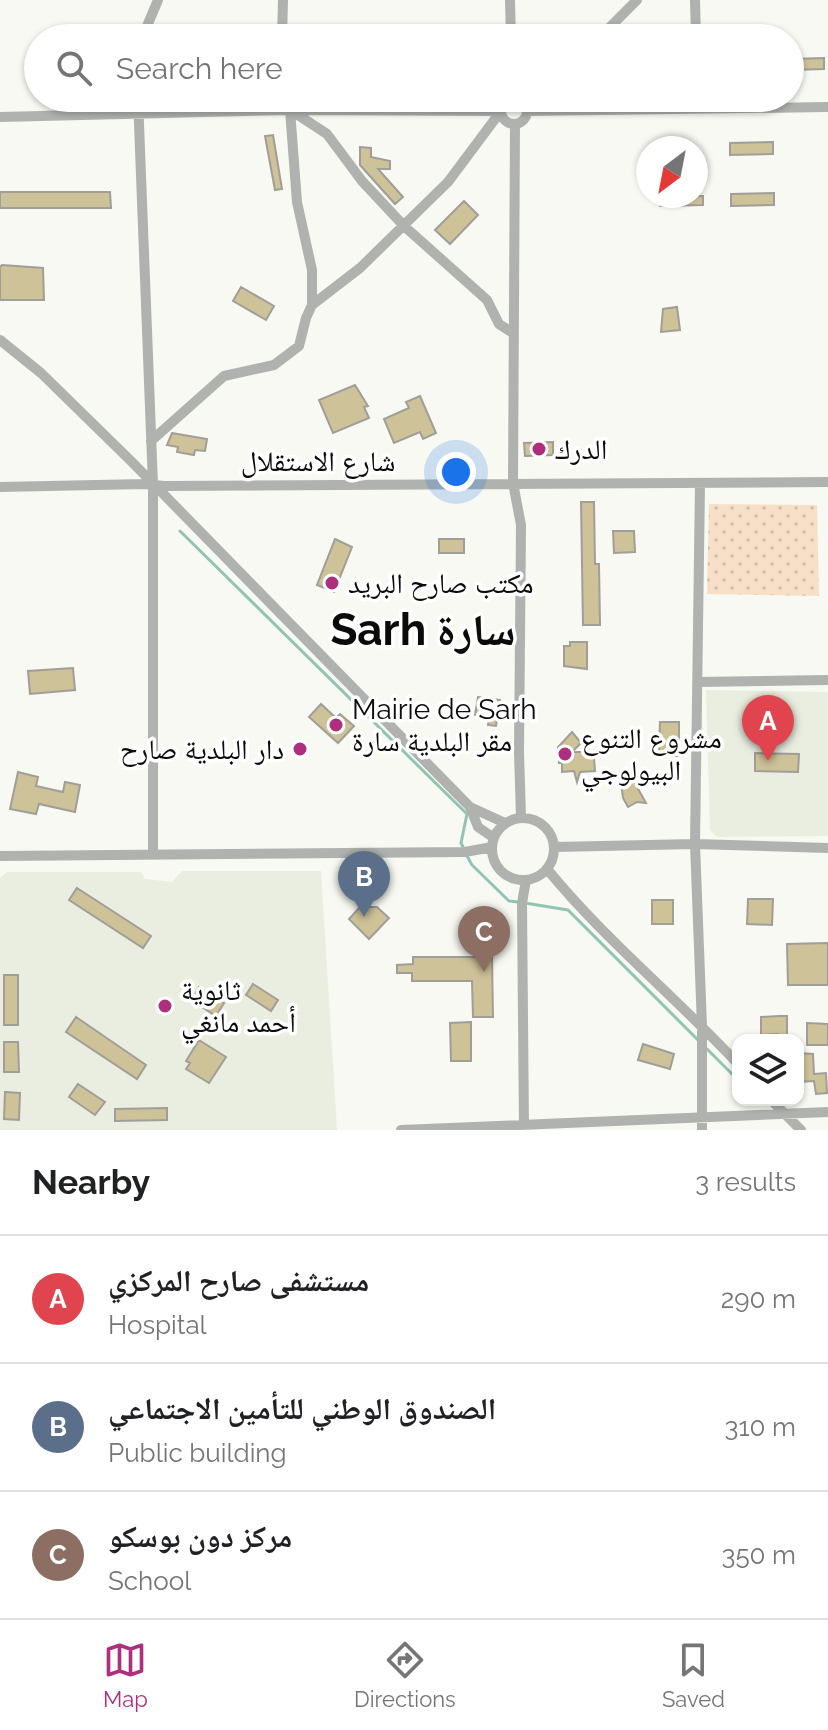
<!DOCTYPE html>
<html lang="en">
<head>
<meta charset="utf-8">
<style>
	:root { --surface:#fff; --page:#f6f6f6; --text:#202124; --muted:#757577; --line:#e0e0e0; --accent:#ad2f7e }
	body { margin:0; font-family:Raleway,"Noto Naskh Arabic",sans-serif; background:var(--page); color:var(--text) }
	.controls { position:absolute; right:24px; bottom:24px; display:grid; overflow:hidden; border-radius:16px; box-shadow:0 2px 6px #0004 }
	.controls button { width:72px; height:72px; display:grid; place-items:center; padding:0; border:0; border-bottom:2px solid var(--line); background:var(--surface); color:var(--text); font:40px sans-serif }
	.compass { position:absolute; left:636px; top:136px; width:72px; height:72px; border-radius:50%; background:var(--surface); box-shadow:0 2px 6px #0004; rotate:212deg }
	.you { position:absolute; left:456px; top:472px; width:28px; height:28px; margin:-20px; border:6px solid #fff; border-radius:50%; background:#1a73e8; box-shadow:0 0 0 12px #1a73e833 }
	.badge { display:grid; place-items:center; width:52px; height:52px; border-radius:50%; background:var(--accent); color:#fff; font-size:26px; font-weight:700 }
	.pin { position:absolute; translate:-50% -66px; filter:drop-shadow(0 2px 4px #0008) }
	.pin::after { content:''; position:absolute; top:42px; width:28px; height:24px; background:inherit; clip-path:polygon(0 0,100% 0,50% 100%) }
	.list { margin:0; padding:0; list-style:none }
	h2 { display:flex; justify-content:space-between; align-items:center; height:104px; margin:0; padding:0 32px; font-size:34px }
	h2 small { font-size:26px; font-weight:400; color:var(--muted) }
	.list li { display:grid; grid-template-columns:52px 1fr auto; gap:24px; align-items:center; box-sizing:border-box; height:128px; padding:0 32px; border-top:2px solid var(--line) }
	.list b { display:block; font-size:30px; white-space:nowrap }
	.list p { margin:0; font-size:26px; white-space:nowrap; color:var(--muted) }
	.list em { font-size:26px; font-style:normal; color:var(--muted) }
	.icon { flex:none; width:44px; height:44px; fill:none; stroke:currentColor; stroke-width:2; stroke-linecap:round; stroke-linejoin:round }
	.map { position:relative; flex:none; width:828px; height:1130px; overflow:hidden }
	.search { position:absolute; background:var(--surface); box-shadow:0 2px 6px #0004; left:24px; right:24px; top:24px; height:88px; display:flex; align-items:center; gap:20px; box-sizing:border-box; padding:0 28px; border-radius:44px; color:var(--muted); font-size:30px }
	.sheet { height:488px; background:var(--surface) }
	nav { display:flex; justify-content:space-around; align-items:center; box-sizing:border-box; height:112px; border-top:2px solid var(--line); background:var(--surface); font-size:22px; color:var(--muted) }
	nav a { display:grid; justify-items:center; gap:4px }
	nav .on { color:var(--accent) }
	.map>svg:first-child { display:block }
	.built { fill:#e9eee0 }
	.park { fill:url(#park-dots) }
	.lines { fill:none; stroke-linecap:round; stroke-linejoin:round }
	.stream { stroke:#91c4b5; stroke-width:3 }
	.building { fill:#cec298; stroke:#a09e98; stroke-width:2 }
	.minor { stroke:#b0b2b0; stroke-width:10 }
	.poi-dot { fill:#ad2f7e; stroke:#fff; stroke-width:3 }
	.labels { text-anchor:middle; stroke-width:7; stroke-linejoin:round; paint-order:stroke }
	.poi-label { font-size:28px; fill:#0b0c0a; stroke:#fff; text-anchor:start }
	.street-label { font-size:28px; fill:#0b0c0a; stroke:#fff }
	.town-label { font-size:44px; font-weight:bold; fill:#0b0c0a; stroke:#fff }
</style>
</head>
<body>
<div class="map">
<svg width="828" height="1130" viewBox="0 0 828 1130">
	<defs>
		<pattern id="park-dots" width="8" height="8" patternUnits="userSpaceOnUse" patternTransform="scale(2)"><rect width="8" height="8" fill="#f8e0c8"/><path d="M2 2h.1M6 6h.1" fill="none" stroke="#d3bfaa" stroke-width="1.8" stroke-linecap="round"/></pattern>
	</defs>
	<rect width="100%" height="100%" fill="#f7f9f2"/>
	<path class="built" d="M 706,690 L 828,692 L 828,836 L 717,837 L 710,830 Z
		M 182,871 L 321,871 L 337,1130 L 0,1130 L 0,878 L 7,872 L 141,872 L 145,879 L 172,882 Z"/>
	<path class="park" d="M 709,504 L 817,505 L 819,596 L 707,594 Z"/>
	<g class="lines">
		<path class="stream" d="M 180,531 L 467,814 L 461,843 L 463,847
			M 466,854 L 472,865 L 509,901 L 518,902
			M 525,903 L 568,910 L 699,1041
			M 707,1049 L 738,1080
			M 758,1100 L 760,1103"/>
	</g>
	<path class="building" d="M 824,58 L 824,69 L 790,70 L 790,59 Z
		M 273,135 L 282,189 L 275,190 L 265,136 Z
		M 773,142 L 773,154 L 730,155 L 730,143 Z
		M 360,147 L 371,148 L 371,157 L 390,161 L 390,169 L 378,169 L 403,197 L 395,204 L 360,165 Z
		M 0,192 L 110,192 L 111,208 L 0,208 Z
		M 774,193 L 774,205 L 731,206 L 731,194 Z
		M 660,196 L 703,196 L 703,205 L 660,206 Z
		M 464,201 L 478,215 L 450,244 L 435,230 Z
		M 2,265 L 43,268 L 44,300 L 0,300 L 0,267 Z
		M 241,287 L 274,306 L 266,320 L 233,301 Z
		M 677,307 L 680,330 L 661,332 L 663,309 Z
		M 355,385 L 368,406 L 364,407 L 369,418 L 333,433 L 319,400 Z
		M 420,396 L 436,433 L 423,439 L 420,432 L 394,443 L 384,419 L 409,408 L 406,402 Z
		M 172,433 L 207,439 L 205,451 L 195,450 L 194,455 L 177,452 L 178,447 L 167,445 Z
		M 553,442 L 553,455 L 525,456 L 524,443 Z
		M 581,502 L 594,502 L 595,564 L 599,564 L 600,625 L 583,625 Z
		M 613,531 L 634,531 L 635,552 L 614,553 Z
		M 335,539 L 352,547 L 334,592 L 317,585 Z
		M 439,539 L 464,539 L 464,553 L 439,553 Z
		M 570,642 L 587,642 L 587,669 L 564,666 L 564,646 L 570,646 Z
		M 73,668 L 75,690 L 30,694 L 28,671 Z
		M 478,697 L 500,700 L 496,726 L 488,725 L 489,717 L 475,715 Z
		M 321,704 L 336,718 L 340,714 L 354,726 L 338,743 L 309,717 Z
		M 660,722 L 679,722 L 679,756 L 659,756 Z
		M 572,732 L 581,743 L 572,752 L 590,752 L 590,758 L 594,758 L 595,771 L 580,772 L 577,782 L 574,771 L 562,772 L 562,763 L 559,763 L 558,747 Z
		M 755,753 L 799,754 L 798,772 L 755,771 Z
		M 628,771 L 646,803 L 637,802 L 628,807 L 623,798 L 620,775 Z
		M 18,772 L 38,777 L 36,786 L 63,792 L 65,782 L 80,785 L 75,812 L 39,804 L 36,814 L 10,809 Z
		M 77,888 L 151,936 L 143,948 L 69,900 Z
		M 748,899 L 773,899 L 772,925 L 747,924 Z
		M 652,900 L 673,900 L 673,924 L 652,924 Z
		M 360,907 L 377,907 L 389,918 L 369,939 L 349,919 Z
		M 828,943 L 828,985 L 788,985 L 787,944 Z
		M 413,957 L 492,957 L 493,1017 L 473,1017 L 472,981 L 412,981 L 412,973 L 397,973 L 397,965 L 413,964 Z
		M 4,975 L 18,975 L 18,1025 L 4,1025 Z
		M 253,984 L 278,1000 L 271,1011 L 246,995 Z
		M 199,987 L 224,1003 L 216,1016 L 191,1000 Z
		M 779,1016 L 787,1016 L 787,1039 L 778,1039 L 778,1034 L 761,1035 L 761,1017 Z
		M 76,1017 L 146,1065 L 137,1079 L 66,1032 Z
		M 471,1022 L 471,1061 L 451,1061 L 450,1023 Z
		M 807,1023 L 828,1024 L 828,1045 L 807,1045 Z
		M 199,1040 L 226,1057 L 209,1083 L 186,1069 L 190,1063 L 186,1061 Z
		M 4,1042 L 18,1042 L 19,1072 L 4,1072 Z
		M 643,1044 L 674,1054 L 670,1069 L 638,1060 Z
		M 798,1053 L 813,1054 L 814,1074 L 826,1073 L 827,1093 L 816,1094 L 814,1081 L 798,1082 Z
		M 78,1084 L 105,1102 L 95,1115 L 69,1097 Z
		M 5,1092 L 20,1093 L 19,1120 L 4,1119 Z
		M 167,1108 L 167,1120 L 115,1121 L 115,1109 Z"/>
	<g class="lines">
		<path class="minor" d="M 510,0 L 511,38
			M 695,0 L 696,38
			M 142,38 L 158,0
			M 282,38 L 283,0
			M 599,38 L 637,0
			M 138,98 L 153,485 L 153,854
			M501 111a13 13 0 1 1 26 0a13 13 0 1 1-26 0Z
			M 529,110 L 545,98
			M 292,111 L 327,134 L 362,181 L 404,226 L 487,300 L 499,324 L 514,334
			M 527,111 L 828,107
			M 0,117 L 290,110 L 501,111
			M 515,124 L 513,483 L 521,525 L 519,752 L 521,817
			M 312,305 L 360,268 L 448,182 L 501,111
			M 0,340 L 41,373 L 132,462 L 470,807 L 478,827 L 494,838
			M 151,441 L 224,376 L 274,365 L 299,346 L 306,318 L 312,305 L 312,270 L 297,202 L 290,110
			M 700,484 L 695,844 L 702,1026 L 702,1130
			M 0,487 L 145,484 L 164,486 L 828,482
			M 698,682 L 828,680
			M 470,807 L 505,823
			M492 849a31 31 0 1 1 62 0a31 31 0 1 1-62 0Z
			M 555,847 L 695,844 L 828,848
			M 0,856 L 465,852 L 492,847
			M 547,869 C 605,940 676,997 738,1064
			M 771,1100 L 801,1130
			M 401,1130 L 828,1112
			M 524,1130 L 522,903 L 526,880"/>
	</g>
	<g class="poi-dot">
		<circle cx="539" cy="449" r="8"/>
		<circle cx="332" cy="583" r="8"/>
		<circle cx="336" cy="725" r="8"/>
		<circle cx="300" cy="749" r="8"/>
		<circle cx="565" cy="754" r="8"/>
		<circle cx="165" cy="1006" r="8"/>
	</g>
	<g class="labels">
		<g class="poi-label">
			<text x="555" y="459">الدرك</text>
			<text x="348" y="593">مكتب صارح البريد</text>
			<text x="352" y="719">Mairie de Sarh<tspan x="352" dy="32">مقر البلدية سارة</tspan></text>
			<text x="581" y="748">مشروع التنوع<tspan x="581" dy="32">البيولوجي</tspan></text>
			<text x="284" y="759" text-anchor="end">دار البلدية صارح</text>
			<text x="181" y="1000">ثانوية<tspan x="181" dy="32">أحمد مانغي</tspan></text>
		</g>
		<g class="street-label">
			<text x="318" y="471">شارع الاستقلال</text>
		</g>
		<g class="town-label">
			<text x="423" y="645">Sarh سارة</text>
		</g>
	</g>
</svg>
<div class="controls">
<button><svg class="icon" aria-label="layers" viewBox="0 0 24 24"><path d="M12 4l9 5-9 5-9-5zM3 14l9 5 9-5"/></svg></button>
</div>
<svg class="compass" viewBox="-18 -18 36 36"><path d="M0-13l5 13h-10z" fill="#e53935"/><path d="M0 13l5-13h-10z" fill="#757577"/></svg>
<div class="you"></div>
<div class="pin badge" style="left:768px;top:761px;background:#e0444e">A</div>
<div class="pin badge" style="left:364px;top:917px;background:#5c6f8a">B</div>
<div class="pin badge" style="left:484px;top:972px;background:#8d6e63">C</div>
<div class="search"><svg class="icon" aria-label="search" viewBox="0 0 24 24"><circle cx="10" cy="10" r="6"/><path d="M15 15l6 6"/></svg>Search here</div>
</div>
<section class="sheet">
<h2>Nearby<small>3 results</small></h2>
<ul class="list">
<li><span class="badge" style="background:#e0444e">A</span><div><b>مستشفى صارح المركزي</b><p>Hospital</p></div><em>290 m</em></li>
<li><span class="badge" style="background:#5c6f8a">B</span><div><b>الصندوق الوطني للتأمين الاجتماعي</b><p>Public building</p></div><em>310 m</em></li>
<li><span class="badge" style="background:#8d6e63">C</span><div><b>مركز دون بوسكو</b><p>School</p></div><em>350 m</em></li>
</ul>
</section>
<nav>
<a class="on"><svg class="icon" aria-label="map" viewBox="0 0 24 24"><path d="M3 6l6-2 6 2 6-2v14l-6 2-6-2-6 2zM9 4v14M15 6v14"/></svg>Map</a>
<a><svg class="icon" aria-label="directions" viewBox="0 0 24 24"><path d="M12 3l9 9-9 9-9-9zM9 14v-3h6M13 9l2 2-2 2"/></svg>Directions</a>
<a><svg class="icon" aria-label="saved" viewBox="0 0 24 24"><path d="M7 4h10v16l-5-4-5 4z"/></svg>Saved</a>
</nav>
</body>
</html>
